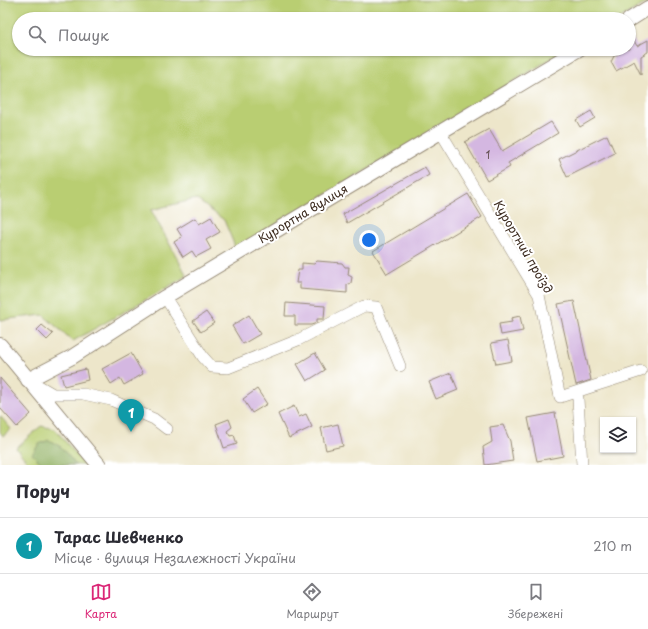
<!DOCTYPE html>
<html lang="uk">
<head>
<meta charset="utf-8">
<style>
	:root { --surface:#fff; --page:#f2f2f3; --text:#2b2b33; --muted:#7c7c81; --line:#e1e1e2; --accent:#db2777 }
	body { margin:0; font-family:"Playpen Sans",sans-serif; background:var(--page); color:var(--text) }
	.controls { position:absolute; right:12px; bottom:12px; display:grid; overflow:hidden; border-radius:0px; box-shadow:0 1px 3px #0004 }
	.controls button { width:36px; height:36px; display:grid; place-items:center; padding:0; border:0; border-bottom:1px solid var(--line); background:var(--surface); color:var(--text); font:20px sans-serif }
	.you { position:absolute; left:369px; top:240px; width:14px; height:14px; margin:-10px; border:3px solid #fff; border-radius:50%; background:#1a73e8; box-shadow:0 0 0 6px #1a73e833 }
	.badge { display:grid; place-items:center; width:26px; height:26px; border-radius:50%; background:var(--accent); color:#fff; font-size:13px; font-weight:700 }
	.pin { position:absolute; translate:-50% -33px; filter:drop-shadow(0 1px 2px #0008) }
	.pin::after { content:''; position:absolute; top:21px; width:14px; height:12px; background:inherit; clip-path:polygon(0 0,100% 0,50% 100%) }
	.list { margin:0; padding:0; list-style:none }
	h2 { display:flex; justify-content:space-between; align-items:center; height:52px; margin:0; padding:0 16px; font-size:17px }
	h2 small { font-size:13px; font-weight:400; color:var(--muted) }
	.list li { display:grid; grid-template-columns:26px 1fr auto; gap:12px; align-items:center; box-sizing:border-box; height:56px; padding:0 16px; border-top:1px solid var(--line) }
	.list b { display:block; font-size:15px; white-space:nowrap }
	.list p { margin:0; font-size:13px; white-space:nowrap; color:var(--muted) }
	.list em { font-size:13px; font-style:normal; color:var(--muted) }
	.icon { flex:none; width:22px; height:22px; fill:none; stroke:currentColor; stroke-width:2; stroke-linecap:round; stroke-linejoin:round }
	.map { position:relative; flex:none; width:648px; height:465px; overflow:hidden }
	.search { position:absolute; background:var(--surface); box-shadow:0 1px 3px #0004; left:12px; right:12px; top:12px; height:44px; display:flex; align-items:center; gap:10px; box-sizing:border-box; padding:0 14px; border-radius:22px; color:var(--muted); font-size:15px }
	.sheet { height:108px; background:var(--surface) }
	nav { display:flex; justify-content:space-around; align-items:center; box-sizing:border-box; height:56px; border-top:1px solid var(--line); background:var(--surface); font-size:11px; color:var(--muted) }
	nav a { display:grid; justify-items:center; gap:2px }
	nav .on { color:var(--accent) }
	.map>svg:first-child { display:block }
	.green { fill:#b9ce72; stroke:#7a7c48 }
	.forest { fill:#92b164; stroke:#666e41 }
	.building { fill:#d4b7e1 }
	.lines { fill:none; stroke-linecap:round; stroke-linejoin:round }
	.minor-casing { stroke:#948874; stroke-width:12 }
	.major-casing { stroke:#948874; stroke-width:16 }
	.minor { stroke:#fff; stroke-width:11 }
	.major { stroke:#fff; stroke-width:14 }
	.labels { text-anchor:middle; stroke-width:4; stroke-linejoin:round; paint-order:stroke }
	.number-label { font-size:10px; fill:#614d4f }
	.street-label { font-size:12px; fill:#3b2a1e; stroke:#fff }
</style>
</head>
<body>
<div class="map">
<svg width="648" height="465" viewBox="0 0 648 465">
	<rect width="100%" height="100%" fill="#fff"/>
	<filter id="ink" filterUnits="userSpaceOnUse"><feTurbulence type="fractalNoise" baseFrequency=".025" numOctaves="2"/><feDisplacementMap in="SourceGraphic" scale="8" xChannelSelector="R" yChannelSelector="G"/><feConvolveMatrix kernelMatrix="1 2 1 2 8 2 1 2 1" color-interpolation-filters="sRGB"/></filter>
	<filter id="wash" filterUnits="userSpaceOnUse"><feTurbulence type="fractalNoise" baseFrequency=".012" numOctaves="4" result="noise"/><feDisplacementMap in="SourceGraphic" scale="16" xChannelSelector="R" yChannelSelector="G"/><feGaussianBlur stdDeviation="0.9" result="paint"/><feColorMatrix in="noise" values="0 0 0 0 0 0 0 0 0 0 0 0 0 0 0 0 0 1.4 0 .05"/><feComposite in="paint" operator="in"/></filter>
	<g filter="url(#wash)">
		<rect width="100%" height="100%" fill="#ede6ca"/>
		<path class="green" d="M 0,0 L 648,0 L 648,2 L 618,19 L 19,19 L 19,49 L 567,49 L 236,249 L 224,220 L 196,199 L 151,210 L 187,276 L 73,341 L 43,315 L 0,320 Z
			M 0,416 L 11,429 L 3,436 L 0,432 Z
			M 41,426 L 55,429 L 85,465 L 30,465 L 16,448 Z"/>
		<path class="forest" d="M 49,440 L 61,447 L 76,465 L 43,465 L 32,454 L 39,444 Z"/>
		<g id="blocks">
			<path class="building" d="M 629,32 L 637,46 L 648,40 L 648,52 L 641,56 L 641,75 L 634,61 L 616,71 L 611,62 L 614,56 L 621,52 L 619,49 L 629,49 Z
				M 591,111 L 595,118 L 580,127 L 576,120 Z
				M 551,122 L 558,133 L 508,163 L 510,167 L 487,180 L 465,142 L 489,129 L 502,151 Z
				M 607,135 L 615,153 L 567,177 L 559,159 Z
				M 425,167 L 429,175 L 347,223 L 343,214 Z
				M 468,194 L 482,217 L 387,274 L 373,251 Z
				M 211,217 L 220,232 L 206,240 L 211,249 L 196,257 L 192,251 L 183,257 L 174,242 L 182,237 L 177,229 L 195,218 L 199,224 Z
				M 317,261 L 342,263 L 345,267 L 349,267 L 348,275 L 352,277 L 351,283 L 347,285 L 347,293 L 300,289 L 300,283 L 296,283 L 298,270 L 302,270 L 302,263 L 314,264 Z
				M 574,301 L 591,380 L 576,385 L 558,304 Z
				M 286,303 L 325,306 L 324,319 L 317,319 L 317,323 L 311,325 L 295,325 L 295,316 L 285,316 Z
				M 206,312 L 214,323 L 201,332 L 193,321 Z
				M 249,315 L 260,334 L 243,344 L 232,326 Z
				M 520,316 L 523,331 L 501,335 L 499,324 L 512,322 L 511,318 Z
				M 42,325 L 53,334 L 47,340 L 37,330 Z
				M 508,340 L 512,361 L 496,364 L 491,343 Z
				M 131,353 L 143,374 L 124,385 L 120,378 L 111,384 L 102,369 Z
				M 315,353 L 325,370 L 307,381 L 297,364 Z
				M 86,369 L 88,380 L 64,386 L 61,375 Z
				M 451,373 L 458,390 L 436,399 L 429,382 Z
				M 0,378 L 31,414 L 17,427 L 0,408 Z
				M 257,389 L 267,404 L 252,413 L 243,399 Z
				M 294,406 L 299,417 L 306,414 L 312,427 L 289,438 L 278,414 Z
				M 555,413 L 563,456 L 537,461 L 528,418 Z
				M 229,419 L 232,427 L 227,431 L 230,436 L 234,435 L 237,444 L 224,448 L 216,424 Z
				M 338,424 L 343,446 L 326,450 L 321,428 Z
				M 503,425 L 510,441 L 513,461 L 485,465 L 483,447 L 492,442 L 490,427 Z"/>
		</g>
	</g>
	<g filter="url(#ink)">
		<use href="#blocks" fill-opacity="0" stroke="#948874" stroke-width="1"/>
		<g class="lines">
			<g class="minor-casing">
				<path id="minor" d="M 440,131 L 539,295 L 560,397 L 641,371
					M 165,297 L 203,357 L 212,367 L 228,368 L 298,340 L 364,306 L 376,307 L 400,366
					M 34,383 L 53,394 L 83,394 L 111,400 L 154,419 L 167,429
					M 576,392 L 578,399 L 582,465"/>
			</g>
			<g class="major-casing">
				<path id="major" d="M 629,20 L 648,8
					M 0,345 L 99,465
					M 28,380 L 72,357 L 165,297 L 579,49"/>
			</g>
			<use href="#minor" class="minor"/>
			<use href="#major" class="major"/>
		</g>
	</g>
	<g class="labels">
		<g class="number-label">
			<text x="488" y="159">1</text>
		</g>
		<g class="street-label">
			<text transform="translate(303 214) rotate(-31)" y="4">Курортна вулиця</text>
			<text transform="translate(523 247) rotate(60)" y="4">Курортний проїзд</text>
		</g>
	</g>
</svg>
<div class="controls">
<button><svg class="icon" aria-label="layers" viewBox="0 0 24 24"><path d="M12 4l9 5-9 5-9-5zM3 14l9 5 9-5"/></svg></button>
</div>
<div class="you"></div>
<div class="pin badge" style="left:131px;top:432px;background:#0f9aa8">1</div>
<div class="search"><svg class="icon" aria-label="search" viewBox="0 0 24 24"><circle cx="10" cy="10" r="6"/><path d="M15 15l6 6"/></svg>Пошук</div>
</div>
<section class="sheet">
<h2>Поруч<small></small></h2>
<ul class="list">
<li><span class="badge" style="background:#0f9aa8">1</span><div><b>Тарас Шевченко</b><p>Місце · вулиця Незалежності України</p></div><em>210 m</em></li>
</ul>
</section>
<nav>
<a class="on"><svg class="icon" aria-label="map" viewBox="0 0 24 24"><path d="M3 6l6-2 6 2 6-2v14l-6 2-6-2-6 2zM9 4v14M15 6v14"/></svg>Карта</a>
<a><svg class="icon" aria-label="directions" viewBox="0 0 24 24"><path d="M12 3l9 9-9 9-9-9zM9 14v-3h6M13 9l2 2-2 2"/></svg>Маршрут</a>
<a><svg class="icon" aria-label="saved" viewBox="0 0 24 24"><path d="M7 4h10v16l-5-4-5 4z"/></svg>Збережені</a>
</nav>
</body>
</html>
